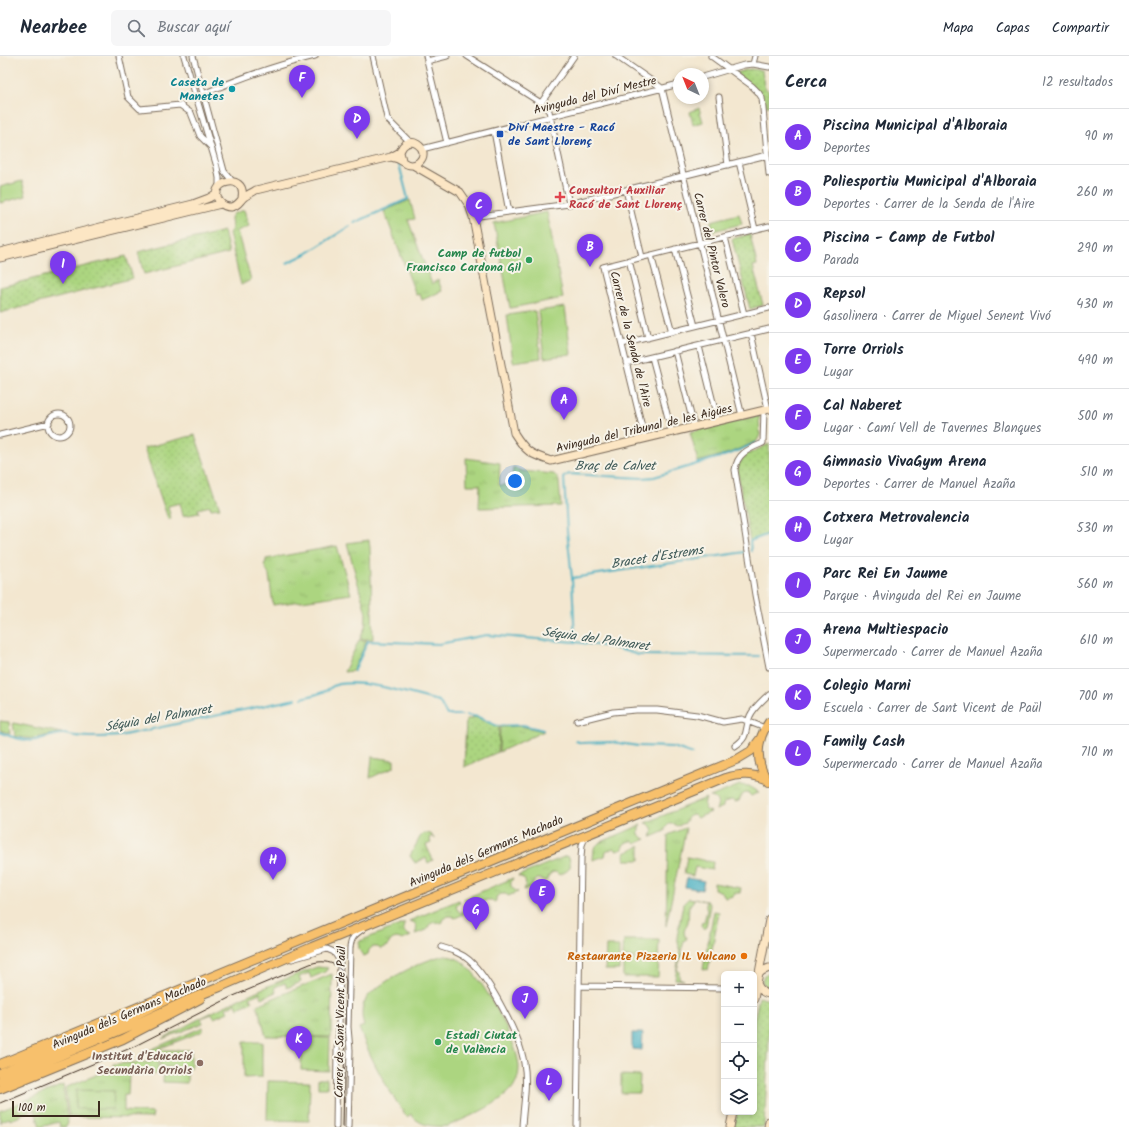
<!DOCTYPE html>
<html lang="es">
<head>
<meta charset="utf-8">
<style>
	:root { --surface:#fff; --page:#f6f6f7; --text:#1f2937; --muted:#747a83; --line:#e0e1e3; --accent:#7c3aed }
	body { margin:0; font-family:Kalam,sans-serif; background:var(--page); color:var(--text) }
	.controls { position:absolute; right:12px; bottom:12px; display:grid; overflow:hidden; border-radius:6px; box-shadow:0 2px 6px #0003 }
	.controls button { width:36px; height:36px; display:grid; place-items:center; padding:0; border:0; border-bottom:1px solid var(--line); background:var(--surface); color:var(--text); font:20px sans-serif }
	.compass { position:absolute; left:673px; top:12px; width:36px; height:36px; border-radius:50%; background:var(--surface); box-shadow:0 2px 6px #0003; rotate:317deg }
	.scale { position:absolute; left:12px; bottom:10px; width:88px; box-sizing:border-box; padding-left:4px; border:2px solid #3b2a1e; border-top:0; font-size:11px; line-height:14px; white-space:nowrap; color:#3b2a1e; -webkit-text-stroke:3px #f7f3e8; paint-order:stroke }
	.you { position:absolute; left:515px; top:425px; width:14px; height:14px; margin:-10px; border:3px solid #fff; border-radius:50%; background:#1a73e8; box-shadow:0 0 0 6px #1a73e833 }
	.badge { display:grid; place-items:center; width:26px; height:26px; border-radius:50%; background:var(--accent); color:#fff; font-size:13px; font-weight:700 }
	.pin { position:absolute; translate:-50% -33px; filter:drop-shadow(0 1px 2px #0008) }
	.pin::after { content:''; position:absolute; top:21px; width:14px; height:12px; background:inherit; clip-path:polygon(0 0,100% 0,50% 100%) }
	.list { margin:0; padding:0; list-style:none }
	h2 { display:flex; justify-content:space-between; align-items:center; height:52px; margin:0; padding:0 16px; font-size:17px }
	h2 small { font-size:13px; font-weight:400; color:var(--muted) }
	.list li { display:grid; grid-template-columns:26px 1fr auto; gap:12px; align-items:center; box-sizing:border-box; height:56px; padding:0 16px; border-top:1px solid var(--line) }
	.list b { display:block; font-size:15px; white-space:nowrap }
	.list p { margin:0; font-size:13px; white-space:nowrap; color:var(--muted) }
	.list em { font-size:13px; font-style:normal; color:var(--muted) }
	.icon { flex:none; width:22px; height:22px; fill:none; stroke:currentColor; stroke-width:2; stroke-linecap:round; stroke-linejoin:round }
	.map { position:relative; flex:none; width:769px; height:1071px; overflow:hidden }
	header { display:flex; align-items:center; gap:24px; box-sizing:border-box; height:56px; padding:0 20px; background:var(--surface); border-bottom:1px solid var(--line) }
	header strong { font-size:19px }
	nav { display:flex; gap:22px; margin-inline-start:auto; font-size:14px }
	.search { width:280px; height:36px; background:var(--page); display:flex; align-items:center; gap:10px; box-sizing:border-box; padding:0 14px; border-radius:6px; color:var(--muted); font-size:15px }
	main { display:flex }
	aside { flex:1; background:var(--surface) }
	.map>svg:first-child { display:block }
	.grass { fill:url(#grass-tufts); stroke:#74804f }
	.park { fill:url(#park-dots); stroke:#74804f }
	.pitch { fill:#acd580; stroke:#74804f }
	.water { fill:url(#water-ripples); stroke:#406c70 }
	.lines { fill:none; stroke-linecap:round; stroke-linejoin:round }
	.stream { stroke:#44afc2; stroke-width:2 }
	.street-casing { stroke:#7b6c5c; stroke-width:7 }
	.secondary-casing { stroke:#7b6c5c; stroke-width:9 }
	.primary-casing { stroke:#7b6c5c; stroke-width:10 }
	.street { stroke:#fff; stroke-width:5 }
	.secondary { stroke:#fce6c4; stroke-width:7 }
	.primary { stroke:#f7c06c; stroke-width:8 }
	.tram { stroke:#3b2a1e; stroke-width:1 }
	.culture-dot { fill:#0f9aa8; stroke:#f7f3e8; stroke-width:1.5 }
	.transit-dot { fill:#1a4fb4; stroke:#f7f3e8; stroke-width:1.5 }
	.health-dot { fill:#e0444e; stroke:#f7f3e8; stroke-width:1.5 }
	.leisure-dot { fill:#2e9e5b; stroke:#f7f3e8; stroke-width:1.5 }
	.food-dot { fill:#e8710a; stroke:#f7f3e8; stroke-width:1.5 }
	.education-dot { fill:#8d6e63; stroke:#f7f3e8; stroke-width:1.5 }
	.labels { text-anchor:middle; stroke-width:4; stroke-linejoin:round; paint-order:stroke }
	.culture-label { font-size:12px; font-weight:bold; fill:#0d838f; stroke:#f7f3e8; text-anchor:end }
	.street-label { font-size:12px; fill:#3b2a1e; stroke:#f7f3e8 }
	.transit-label { font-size:12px; font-weight:bold; fill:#164399; stroke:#f7f3e8; text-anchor:start }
	.health-label { font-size:12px; font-weight:bold; fill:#be3a42; stroke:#f7f3e8; text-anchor:start }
	.leisure-label { font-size:12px; font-weight:bold; fill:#27864d; stroke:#f7f3e8; text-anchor:end }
	.food-label { font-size:12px; font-weight:bold; fill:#c56008; stroke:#f7f3e8; text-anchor:end }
	.education-label { font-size:12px; font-weight:bold; fill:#785e54; stroke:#f7f3e8; text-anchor:end }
	.water-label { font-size:13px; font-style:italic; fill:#3e5957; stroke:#f7f3e8 }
</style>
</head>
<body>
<header>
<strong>Nearbee</strong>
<div class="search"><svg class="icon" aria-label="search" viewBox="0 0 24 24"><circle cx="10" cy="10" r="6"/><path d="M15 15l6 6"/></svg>Buscar aquí</div>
<nav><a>Mapa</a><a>Capas</a><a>Compartir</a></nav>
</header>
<main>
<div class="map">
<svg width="769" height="1071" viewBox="0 0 769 1071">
	<defs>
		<pattern id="grass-tufts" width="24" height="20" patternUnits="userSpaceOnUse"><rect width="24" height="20" fill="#acd580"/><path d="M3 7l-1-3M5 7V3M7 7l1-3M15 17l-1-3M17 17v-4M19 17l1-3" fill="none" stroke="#95b76e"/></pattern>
		<pattern id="park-dots" width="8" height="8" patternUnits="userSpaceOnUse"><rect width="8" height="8" fill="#acd580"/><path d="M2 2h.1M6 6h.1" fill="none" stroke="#95b76e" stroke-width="1.8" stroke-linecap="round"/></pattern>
		<pattern id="water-ripples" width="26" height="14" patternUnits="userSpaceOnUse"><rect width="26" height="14" fill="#44afc2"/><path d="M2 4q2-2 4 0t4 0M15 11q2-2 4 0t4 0" fill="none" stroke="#3a8f9d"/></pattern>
	</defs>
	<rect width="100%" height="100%" fill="#f7f3e8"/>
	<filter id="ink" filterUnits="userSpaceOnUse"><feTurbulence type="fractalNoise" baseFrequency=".025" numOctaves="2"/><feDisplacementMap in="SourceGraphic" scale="8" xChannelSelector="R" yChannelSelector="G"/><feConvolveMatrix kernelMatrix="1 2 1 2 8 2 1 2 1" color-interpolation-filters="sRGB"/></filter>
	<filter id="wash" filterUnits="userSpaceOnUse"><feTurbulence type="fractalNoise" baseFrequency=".012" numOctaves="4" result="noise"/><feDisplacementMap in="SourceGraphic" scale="16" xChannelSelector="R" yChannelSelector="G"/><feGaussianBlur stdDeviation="0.9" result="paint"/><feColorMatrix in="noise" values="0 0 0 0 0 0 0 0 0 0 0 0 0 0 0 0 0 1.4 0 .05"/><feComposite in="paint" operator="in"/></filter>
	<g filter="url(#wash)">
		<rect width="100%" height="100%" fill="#f3e7d0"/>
		<path class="grass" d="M 410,144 L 415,163 L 408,164 L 432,228 L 438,223 L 442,235 L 422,244 L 420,238 L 416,239 L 384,155 Z
			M 244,154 L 249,170 L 237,175 L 251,224 L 241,229 L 229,177 L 232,173 L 231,162 L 233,158 Z
			M 759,359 L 760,379 L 757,385 L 732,396 L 698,406 L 690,376 Z
			M 466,402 L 500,407 L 499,429 L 511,429 L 513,412 L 523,415 L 554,418 L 557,421 L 559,425 L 561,450 L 479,452 L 480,429 L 467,429 Z
			M 369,484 L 370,492 L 373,583 L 360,583 L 365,571 L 366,557 L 347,487 Z
			M 337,490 L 351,538 L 273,549 L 269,519 L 264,509 L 266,505 L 266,503 Z
			M 359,584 L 367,584 L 353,615 L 344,616 Z
			M 0,665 L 9,666 L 10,678 L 0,674 Z
			M 13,667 L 62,677 C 52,677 43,681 34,682 C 28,683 21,681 15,680 Z
			M 519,670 L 544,675 L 499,696 L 500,671 Z
			M 372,701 L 394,704 L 394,711 L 370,722 Z
			M 740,729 L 749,730 L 759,736 L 751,740 L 748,737 C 742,737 741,740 739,745 L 735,746 L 732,744 L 727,745 L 723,748 L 723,751 L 716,754 C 719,748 718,742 710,741 Z
			M 706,742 L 704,749 L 706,754 L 711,756 L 697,762 L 694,759 C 688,759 687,763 685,767 L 677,770 L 674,768 L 669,768 L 665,772 L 665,775 L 651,781 C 654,774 653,769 645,767 Z
			M 641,769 C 636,776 639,781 646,783 L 635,788 L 632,785 L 627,786 L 623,789 L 623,793 L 617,795 L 613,792 L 606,796 L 605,800 L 593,804 L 594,792 L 599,787 Z
			M 685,772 L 686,772 L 666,870 L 668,779 Z
			M 424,777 L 431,778 L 434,783 L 432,780 L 429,782 L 431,787 L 426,789 L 433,804 L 428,807 L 426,802 L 415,807 L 410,800 L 420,781 Z
			M 640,790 L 640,804 L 625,804 L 625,797 Z
			M 566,800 L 569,801 C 572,813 570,814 559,819 L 556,816 C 550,816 549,819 547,824 L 544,825 L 542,823 L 537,823 L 533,827 L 532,830 L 524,834 C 527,827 526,822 518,820 Z
			M 513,822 C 508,829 512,833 518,836 L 508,840 L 506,838 L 501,838 L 496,841 L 496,845 L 494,846 L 492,844 L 486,844 L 482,848 L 482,851 L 469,856 L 468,854 L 472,852 L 471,847 L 468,844 L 465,845 L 464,843 Z
			M 714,827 L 741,832 L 740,837 L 734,837 L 733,840 L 725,842 L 722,836 L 714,833 Z
			M 689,842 L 699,844 L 694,843 L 691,849 L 689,850 L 688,866 L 684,875 L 685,881 L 687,881 L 686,884 L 684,886 L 681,895 L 683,898 L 682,902 L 681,901 L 677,913 L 679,916 L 679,922 L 684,924 L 675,923 L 680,896 L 677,881 L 683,848 Z
			M 459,844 L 460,847 L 456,849 L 457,853 L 460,857 L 463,855 L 464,858 L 455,862 L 452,860 L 447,860 L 442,864 L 442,867 C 436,866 429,865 427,874 L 415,878 C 418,872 417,866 409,865 Z
			M 700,844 L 707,845 L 710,849 L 706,871 L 703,873 L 701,869 L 702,866 L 704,866 L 707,854 L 706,852 L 706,845 Z
			M 405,867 C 401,873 404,878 411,880 L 402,884 C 396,880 390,883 388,890 L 380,893 L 378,891 L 372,891 L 369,894 L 368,898 L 364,900 C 360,897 357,890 360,885 Z
			M 317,911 L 328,912 L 325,916 L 311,922 L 309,917 L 299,921 L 301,926 L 287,932 L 285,927 L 275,931 L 276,936 L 262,942 L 260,937 L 250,941 L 252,946 L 238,952 L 236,947 L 226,952 L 228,956 L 214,962 L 212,958 L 201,962 L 203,967 L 162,983 C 212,955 263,930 317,911 Z
			M 769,917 L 769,932 L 764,929 L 762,925 L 764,920 Z
			M 332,918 L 331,981 L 266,980 L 257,949 Z
			M 203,971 L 203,975 L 158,993 L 158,1018 L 129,1018 L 128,1039 L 124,1039 L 124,1055 L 153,1057 L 152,1062 L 69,1061 L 65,1032 L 113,1012 L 113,1008 L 150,1006 L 150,994 Z
			M 63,1029 L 68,1067 L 66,1071 L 60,1071 L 59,1066 L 40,1071 L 35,1054 L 21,1058 L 21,1060 L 10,1064 L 10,1062 L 0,1065 L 0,1067 L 0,1055 Z"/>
		<path class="park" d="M 750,13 L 762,14 L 764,30 L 769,36 L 769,50 L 765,50 L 764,42 L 736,17 Z
			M 699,52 L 703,66 L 693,69 L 690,56 Z
			M 224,175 L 229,197 L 144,218 L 138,196 Z
			M 750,178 L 757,209 L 753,210 L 763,249 L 750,253 L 732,183 Z
			M 126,200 L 133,222 L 0,257 L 0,231 Z
			M 195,379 L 220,452 L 211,453 L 210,450 L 198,453 L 199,457 L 183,460 L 180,447 L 168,450 L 171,463 L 168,463 L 144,392 Z
			M 769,388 L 769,477 L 750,485 L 738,418 L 739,406 L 746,399 Z
			M 472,661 L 478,662 L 499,671 L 498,696 L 464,711 L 466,663 L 471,663 Z
			M 714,855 L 719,856 L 708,914 L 703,913 Z
			M 759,941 L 769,944 L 769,982 L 764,1071 L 734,1071 L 737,1056 L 754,1056 L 754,966 Z
			M 318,1023 L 327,1023 L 327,1032 L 318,1032 Z"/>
		<path class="pitch" d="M 22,125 L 26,140 L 0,147 L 0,131 Z
			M 547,156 L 563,242 L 510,252 L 494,167 Z
			M 739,158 L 742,168 L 713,175 L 711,165 Z
			M 565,251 L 571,298 L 544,302 L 538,255 Z
			M 535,255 L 541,302 L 513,306 L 507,259 Z
			M 687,801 L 713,806 L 712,814 L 695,811 L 693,820 L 684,818 Z
			M 624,884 L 659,884 L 658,902 L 623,901 Z
			M 606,890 L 619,890 L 619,914 L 605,914 Z
			M 442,900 C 450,900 459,902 465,908 C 484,925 517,985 519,1010 C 519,1017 518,1023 515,1028 C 506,1046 466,1062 448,1070 C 434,1071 419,1070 411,1058 L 407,1061 C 387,1033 371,1004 359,972 L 364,970 C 361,961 361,951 366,943 C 375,928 425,903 442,900 Z
			M 623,903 L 659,904 L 658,921 L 623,921 Z
			M 302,981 L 330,982 L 329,1015 L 301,1014 Z
			M 244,986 L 262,986 L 262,1021 L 244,1022 Z
			M 160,994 L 191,994 L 191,1012 L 160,1011 Z
			M 164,1014 L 187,1014 L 187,1027 L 163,1026 Z
			M 621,1019 L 640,1020 L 639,1037 L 621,1037 Z
			M 268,1025 L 310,1026 L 309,1065 L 267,1064 Z
			M 76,1034 L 114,1035 L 113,1053 L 76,1053 Z"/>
		<path class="water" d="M 687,822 L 704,825 L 702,834 L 685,831 Z
			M 632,977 L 643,977 L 642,994 L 632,993 Z"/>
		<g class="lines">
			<path class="stream" d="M 354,167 L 408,143 L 399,108
				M 287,207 L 306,198 L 350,170
				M 751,495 L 750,485 L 769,478
				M 572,522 L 745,496
				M 575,586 L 572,522 L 567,475 L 564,421 L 569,418 L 642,422 L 654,421 L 730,398 L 756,387
				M 354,615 L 368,585 L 439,588 L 487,579 L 575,586 L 611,591 L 639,599 L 759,600
				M 302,642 C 309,640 316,639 323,636 C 329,634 332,629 339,628 C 372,624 407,638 439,645 L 447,659 L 462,659
				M 467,659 L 478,661 L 497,670 L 523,669 L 543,674
				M 0,676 C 11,681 24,686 36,684 C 45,682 54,678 63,678 C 67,678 72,680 76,680 C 90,682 105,681 119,680 L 296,643
				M 576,685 L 582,687 L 612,686 L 638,690 L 673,691 L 693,698"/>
		</g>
	</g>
	<g filter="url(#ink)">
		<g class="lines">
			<g class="street-casing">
				<path id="street" d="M 119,0 L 128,41 L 140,53 L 180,49 L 191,57 L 200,80 L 210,90
					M 184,0 L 217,111 L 219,122 L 219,132
					M 193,0 L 224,115 L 233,126
					M 373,0 L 387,62 L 390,66 L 410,86
					M 426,0 L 447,87
					M 467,0 L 541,47 L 549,55 L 569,148
					M 616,0 L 662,32 L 742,360
					M 711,0 L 752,30 L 758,36 L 762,42 L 769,118
					M 427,5 L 447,0
					M 753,8 L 755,0
					M 703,21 L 744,9 L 753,8 L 769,11
					M 203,38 C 240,22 276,9 315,0
					M 719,41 L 728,109
					M 541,47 L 574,0
					M 494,75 L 509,156
					M 422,93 L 679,28
					M 739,106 L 755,173
					M 626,134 L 642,201
					M 479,160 L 569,148 L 767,99
					M 725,181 L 744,258
					M 675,193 L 695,270
					M 651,199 L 672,276
					M 629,204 L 648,282
					M 751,277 L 768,353
					M 622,288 L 769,252
					M 699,290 L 718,366
					M 675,295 L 694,371
					M 652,301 L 672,377
					M 626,307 L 769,273
					M 764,354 L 763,387 C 749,393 737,397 735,414 L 755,539 L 769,611
					M48 369a11 11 0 1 1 22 0a11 11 0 1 1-22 0Z
					M 0,379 L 49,367
					M 645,383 L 603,211 L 769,170
					M 577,665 L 613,656 L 636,654 L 657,654 L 697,659 L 723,666 L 742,663 L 765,672
					M 735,690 C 750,680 744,674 750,660 C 754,651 762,645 769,638
					M 441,891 C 451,894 461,897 469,904 C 489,922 520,980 524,1007 C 528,1028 523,1050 522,1071
					M 292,903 L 327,893 L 334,896 L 340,905 L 339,973 L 337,994 L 336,1071
					M 580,930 L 724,932
					M 348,1071 L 350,994 L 348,971 L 350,892 C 351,882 354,879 363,873
					M 577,1071 L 581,802 L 582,789 L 586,779"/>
			</g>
			<g class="secondary-casing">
				<path id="secondary" d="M 391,101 C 394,102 397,102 400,104 C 404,106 406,109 411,109 C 414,109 417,108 419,106 C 433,93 407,75 400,96 L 402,104
					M 413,109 L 460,136 L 469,149 L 473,161 L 514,377 C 526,396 530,398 551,405 L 769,353
					M 242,142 C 247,114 204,127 220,146 C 223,150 227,151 231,151 C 238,150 239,146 243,142 C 246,139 252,137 256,134 L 391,101 L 400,96
					M 0,196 L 193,148 L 209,142 L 217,137
					M 0,202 L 221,148
					M 759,918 L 762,915 L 769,912
					M 757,927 C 759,933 763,937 769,938
					M 754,943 L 769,864
					M 730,1071 L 733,1056
					M 768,1071 L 769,1065"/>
			</g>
			<g class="primary-casing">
				<path id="primary" d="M 768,725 C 755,707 756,684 769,666
					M 0,1008 L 736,704 L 751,695 L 760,683
					M 0,1017 L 136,959 L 171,942
					M 0,1025 L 140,966 L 190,943 L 220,931 L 312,891 L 726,722 C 741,717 752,718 766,723
					M 0,1033 L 123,983 L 200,943"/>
			</g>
			<use href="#street" class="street"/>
			<use href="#secondary" class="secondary"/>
			<use href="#primary" class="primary"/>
			<path class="tram" d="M 0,1047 L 133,991 L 231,941 L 310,908 C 326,902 343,908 346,926 L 343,1071"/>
		</g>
	</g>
	<circle class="culture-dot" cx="232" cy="33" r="4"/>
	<rect class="transit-dot" x="496" y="74" width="8" height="8" rx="2"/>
	<path class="health-dot" d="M558 135h4v4h4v4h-4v4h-4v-4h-4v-4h4z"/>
	<g class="leisure-dot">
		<circle cx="529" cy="204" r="4"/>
		<circle cx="438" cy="986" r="4"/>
	</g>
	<circle class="food-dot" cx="744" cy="900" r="4"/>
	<circle class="education-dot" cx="200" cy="1007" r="4"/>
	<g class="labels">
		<g class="culture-label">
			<text x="224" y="30">Caseta de<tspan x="224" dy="14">Manetes</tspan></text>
		</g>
		<g class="street-label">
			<text transform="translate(595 39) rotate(-14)" y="4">Avinguda del Diví Mestre</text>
			<text transform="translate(712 194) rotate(76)" y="4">Carrer del Pintor Valero</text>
			<text transform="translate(631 283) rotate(76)" y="4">Carrer de la Senda de l'Aire</text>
			<text transform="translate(644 372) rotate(-13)" y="4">Avinguda del Tribunal de les Aigües</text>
			<text transform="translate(486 795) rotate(-23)" y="4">Avinguda dels Germans Machado</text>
			<text transform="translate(129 957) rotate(-23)" y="4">Avinguda dels Germans Machado</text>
			<text transform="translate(340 966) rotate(-89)" y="4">Carrer de Sant Vicent de Paül</text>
		</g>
		<g class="transit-label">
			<text x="508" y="75">Diví Maestre - Racó<tspan x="508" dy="14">de Sant Llorenç</tspan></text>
		</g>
		<g class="health-label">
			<text x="569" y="138">Consultori Auxiliar<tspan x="569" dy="14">Racó de Sant Llorenç</tspan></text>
		</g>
		<g class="leisure-label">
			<text x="521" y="201">Camp de futbol<tspan x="521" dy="14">Francisco Cardona Gil</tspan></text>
			<text x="446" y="983" text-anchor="start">Estadi Ciutat<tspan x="446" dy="14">de València</tspan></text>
		</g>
		<g class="food-label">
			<text x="736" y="904">Restaurante Pizzeria IL Vulcano</text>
		</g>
		<g class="education-label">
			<text x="192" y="1004">Institut d'Educació<tspan x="192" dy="14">Secundària Orriols</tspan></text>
		</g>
		<g class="water-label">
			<text x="615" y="414">Braç de Calvet</text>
			<text transform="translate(657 500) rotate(-9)" y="5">Bracet d'Estrems</text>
			<text transform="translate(596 582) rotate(8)" y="5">Séquia del Palmaret</text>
			<text transform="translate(158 661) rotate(-10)" y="5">Séquia del Palmaret</text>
		</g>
	</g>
</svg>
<div class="controls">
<button>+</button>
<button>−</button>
<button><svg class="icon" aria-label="locate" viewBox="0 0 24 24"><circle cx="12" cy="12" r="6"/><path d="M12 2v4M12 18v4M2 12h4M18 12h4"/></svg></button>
<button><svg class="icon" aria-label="layers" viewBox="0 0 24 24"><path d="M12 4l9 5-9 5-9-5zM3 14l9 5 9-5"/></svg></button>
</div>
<svg class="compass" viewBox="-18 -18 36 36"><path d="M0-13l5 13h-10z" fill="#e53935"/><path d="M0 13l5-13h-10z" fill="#747a83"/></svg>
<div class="scale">100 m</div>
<div class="you"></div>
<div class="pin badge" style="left:564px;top:364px">A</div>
<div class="pin badge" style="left:590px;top:211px">B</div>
<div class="pin badge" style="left:479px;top:169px">C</div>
<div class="pin badge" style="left:357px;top:83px">D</div>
<div class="pin badge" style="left:542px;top:856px">E</div>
<div class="pin badge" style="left:302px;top:42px">F</div>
<div class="pin badge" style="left:476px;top:874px">G</div>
<div class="pin badge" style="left:273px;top:824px">H</div>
<div class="pin badge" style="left:63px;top:228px">I</div>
<div class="pin badge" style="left:525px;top:963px">J</div>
<div class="pin badge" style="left:299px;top:1003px">K</div>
<div class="pin badge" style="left:549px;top:1045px">L</div>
</div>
<aside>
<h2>Cerca<small>12 resultados</small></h2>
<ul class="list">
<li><span class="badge">A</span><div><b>Piscina Municipal d'Alboraia</b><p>Deportes</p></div><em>90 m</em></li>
<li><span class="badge">B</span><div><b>Poliesportiu Municipal d'Alboraia</b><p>Deportes · Carrer de la Senda de l'Aire</p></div><em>260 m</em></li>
<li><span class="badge">C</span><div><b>Piscina - Camp de Futbol</b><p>Parada</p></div><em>290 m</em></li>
<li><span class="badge">D</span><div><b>Repsol</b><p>Gasolinera · Carrer de Miguel Senent Vivó</p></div><em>430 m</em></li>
<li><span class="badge">E</span><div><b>Torre Orriols</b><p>Lugar</p></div><em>490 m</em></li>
<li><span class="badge">F</span><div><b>Cal Naberet</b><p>Lugar · Camí Vell de Tavernes Blanques</p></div><em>500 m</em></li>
<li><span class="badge">G</span><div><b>Gimnasio VivaGym Arena</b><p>Deportes · Carrer de Manuel Azaña</p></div><em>510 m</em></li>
<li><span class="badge">H</span><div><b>Cotxera Metrovalencia</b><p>Lugar</p></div><em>530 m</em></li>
<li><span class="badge">I</span><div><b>Parc Rei En Jaume</b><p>Parque · Avinguda del Rei en Jaume</p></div><em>560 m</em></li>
<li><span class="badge">J</span><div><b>Arena Multiespacio</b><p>Supermercado · Carrer de Manuel Azaña</p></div><em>610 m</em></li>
<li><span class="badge">K</span><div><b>Colegio Marni</b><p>Escuela · Carrer de Sant Vicent de Paül</p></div><em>700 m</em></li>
<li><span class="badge">L</span><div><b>Family Cash</b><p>Supermercado · Carrer de Manuel Azaña</p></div><em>710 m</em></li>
</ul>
</aside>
</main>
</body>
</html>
